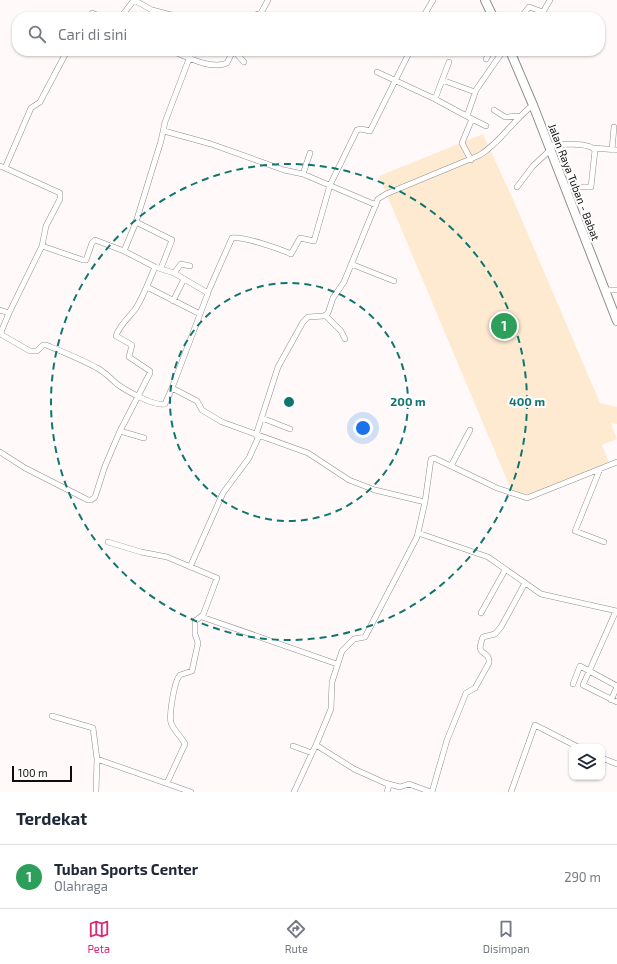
<!DOCTYPE html>
<html lang="id">
<head>
<meta charset="utf-8">
<style>
	:root { --surface:#fff; --page:#f6f6f7; --text:#1f2937; --muted:#747a83; --line:#e0e1e3; --accent:#db2777 }
	body { margin:0; font-family:"Exo 2",sans-serif; background:var(--page); color:var(--text) }
	.controls { position:absolute; right:12px; bottom:12px; display:grid; overflow:hidden; border-radius:8px; box-shadow:0 1px 3px #0004 }
	.controls button { width:36px; height:36px; display:grid; place-items:center; padding:0; border:0; border-bottom:1px solid var(--line); background:var(--surface); color:var(--text); font:20px sans-serif }
	.scale { position:absolute; left:12px; bottom:10px; width:60px; box-sizing:border-box; padding-left:4px; border:2px solid #100e0d; border-top:0; font-size:11px; line-height:14px; white-space:nowrap; color:#100e0d; -webkit-text-stroke:3px #fff; paint-order:stroke }
	.you { position:absolute; left:363px; top:428px; width:14px; height:14px; margin:-10px; border:3px solid #fff; border-radius:50%; background:#1a73e8; box-shadow:0 0 0 6px #1a73e833 }
	.badge { display:grid; place-items:center; width:26px; height:26px; border-radius:50%; background:var(--accent); color:#fff; font-size:13px; font-weight:700 }
	.pin { position:absolute; translate:-50% -50%; border:2px solid #fff; box-shadow:0 1px 4px #0006 }
	.list { margin:0; padding:0; list-style:none }
	h2 { display:flex; justify-content:space-between; align-items:center; height:52px; margin:0; padding:0 16px; font-size:17px }
	h2 small { font-size:13px; font-weight:400; color:var(--muted) }
	.list li { display:grid; grid-template-columns:26px 1fr auto; gap:12px; align-items:center; box-sizing:border-box; height:64px; padding:0 16px; border-top:1px solid var(--line) }
	.list b { display:block; font-size:15px; white-space:nowrap }
	.list p { margin:0; font-size:13px; white-space:nowrap; color:var(--muted) }
	.list em { font-size:13px; font-style:normal; color:var(--muted) }
	.icon { flex:none; width:22px; height:22px; fill:none; stroke:currentColor; stroke-width:2; stroke-linecap:round; stroke-linejoin:round }
	.map { position:relative; flex:none; width:617px; height:792px; overflow:hidden }
	.search { position:absolute; background:var(--surface); box-shadow:0 1px 3px #0004; left:12px; right:12px; top:12px; height:44px; display:flex; align-items:center; gap:10px; box-sizing:border-box; padding:0 14px; border-radius:16px; color:var(--muted); font-size:15px }
	.sheet { height:116px; background:var(--surface) }
	nav { display:flex; justify-content:space-around; align-items:center; box-sizing:border-box; height:56px; border-top:1px solid var(--line); background:var(--surface); font-size:11px; color:var(--muted) }
	nav a { display:grid; justify-items:center; gap:2px }
	nav .on { color:var(--accent) }
	.map>svg:first-child { display:block }
	.green { fill:#feead0 }
	.lines { fill:none; stroke-linecap:round; stroke-linejoin:round }
	.minor-casing { stroke:#928d8c; stroke-width:6 }
	.trunk-casing { stroke:#928d8c; stroke-width:10 }
	.minor { stroke:#fff; stroke-width:5 }
	.trunk { stroke:#fff; stroke-width:8 }
	.ring { fill:none; stroke:#0f766e; stroke-width:2; stroke-dasharray:7 5 }
	.labels { text-anchor:middle; stroke-width:4; stroke-linejoin:round; paint-order:stroke }
	.street-label { font-size:11px; fill:#100e0d; stroke:#fff }
	.centre { fill:#0f766e; stroke:#fff; stroke-width:2 }
	.ring-label { font-size:12px; text-anchor:middle; font-weight:bold; fill:#0f766e; stroke:#fff; stroke-width:4; stroke-linejoin:round; paint-order:stroke }
</style>
</head>
<body>
<div class="map">
<svg width="617" height="792" viewBox="0 0 617 792">
	<rect width="100%" height="100%" fill="#fffaf9"/>
	<path class="green" d="M 483,134 L 516,206 L 600,403 L 617,407 L 617,424 L 611,423 L 617,439 L 602,445 L 609,462 L 528,496 L 516,493 L 509,485 L 379,176 Z"/>
	<g class="lines">
		<g class="minor-casing">
			<path id="minor" d="M 134,0 L 152,10 L 179,17
				M 88,17 L 92,13 L 102,17
				M 121,17 L 134,0
				M 250,17 L 261,13 L 268,0
				M 423,17 L 433,0
				M 521,17 L 529,7 L 543,12 L 550,0
				M 172,51 C 187,57 211,70 227,63 L 233,51
				M 234,51 L 244,62
				M 486,59 L 491,51
				M 377,72 L 435,99 L 472,119 L 462,143 L 471,160
				M 442,80 L 475,92
				M 435,99 L 449,62
				M 494,110 L 505,117 L 521,116
				M 467,116 L 476,90 L 503,51
				M 472,119 L 486,126
				M 164,131 L 211,144 L 284,170 L 303,174 L 376,205
				M 548,146 C 558,144 589,142 595,150 L 591,187 L 564,187
				M 594,148 L 617,150
				M 612,150 L 614,127
				M 0,166 L 5,168 L 31,108 L 40,102 L 67,51
				M 5,168 L 60,193 L 60,199 L 46,226 L 42,246
				M 303,174 L 310,153
				M 517,187 L 533,166 L 550,150
				M 136,222 L 172,240 L 161,268
				M 124,251 L 95,240 L 92,243 L 86,260 L 83,260 L 42,246 L 9,313 L 1,332 L 2,335 L 30,351 L 37,351 L 43,345 L 46,345 C 63,352 81,359 97,368 C 105,372 110,378 117,384 C 125,390 155,407 165,404 L 172,388 L 197,401 L 202,410 L 222,422 L 308,453 L 349,480 L 375,490 L 425,502
				M 351,264 L 394,281
				M 155,267 L 174,273 L 208,293 L 172,388
				M 174,273 L 181,264 L 190,266
				M 147,287 L 200,314
				M 605,290 L 617,290
				M 208,292 L 232,238 C 243,236 280,249 291,254 L 300,238 L 314,241 L 330,185 L 357,130 L 361,129 L 370,131 L 410,51
				M 173,301 L 184,279
				M 0,310 L 9,313
				M 326,316 L 341,331 L 345,339
				M 262,418 L 290,429
				M 120,431 L 144,438
				M 256,435 L 278,367 L 303,322 L 308,317 L 324,316 L 328,313 L 333,298 L 344,282 L 378,199 L 386,194 L 480,155 C 501,142 513,120 533,105
				M 0,452 L 25,468 L 88,500 L 91,500 L 95,497 L 105,466 L 120,431 L 150,373 L 150,371 L 129,357 L 132,345 L 116,336 C 120,324 129,318 136,308 C 144,295 149,281 155,267 L 124,251 L 136,222 L 161,141 L 165,122 L 192,51
				M 451,466 L 470,430
				M 600,469 L 575,531 L 604,542
				M 418,533 L 488,557 L 541,594 L 617,611
				M 108,542 L 141,552 L 167,557 L 217,578 L 203,615 L 195,621 L 195,634 L 198,643 L 192,671 L 180,675 C 174,681 169,715 171,723 C 174,731 181,736 185,744 L 167,783
				M 190,567 L 223,493 L 249,458 L 259,436
				M 616,611 L 583,685 L 617,702
				M 481,613 L 505,570
				M 202,617 L 337,664
				M 573,684 L 580,666 L 617,686
				M 611,700 L 617,687
				M 52,716 L 93,728 L 97,759 L 96,792
				M 316,745 L 331,709 L 332,682 L 342,651 L 354,639 L 365,637 L 417,537 L 425,502 L 431,459 L 434,458 L 497,488 L 527,498 L 617,462
				M 293,746 L 312,753 L 316,745 L 354,769 L 385,783 L 400,787 L 409,784 L 431,792
				M 602,758 L 617,764
				M 97,759 L 191,792
				M 294,792 L 312,753
				M 387,792 L 389,785
				M 432,792 L 447,740 L 466,693 L 475,688 L 489,663 C 490,648 474,659 483,637 L 495,634 L 501,627 L 525,583
				M 511,792 L 535,725 L 578,747"/>
		</g>
		<g class="trunk-casing">
			<path id="trunk" d="M 485,0 L 493,17
				M 510,51 L 533,105 L 617,321"/>
		</g>
		<use href="#minor" class="minor"/>
		<use href="#trunk" class="trunk"/>
	</g>
	<g class="ring">
		<circle cx="289" cy="402" r="119"/>
		<circle cx="289" cy="402" r="238"/>
	</g>
	<g class="labels">
		<g class="street-label">
			<text transform="translate(574 182) rotate(69)" y="4">Jalan Raya Tuban - Babat</text>
		</g>
	</g>
	<circle cx="289" cy="402" r="6" class="centre"/>
	<g class="ring-label">
		<text x="408" y="406">200 m</text>
		<text x="527" y="406">400 m</text>
	</g>
</svg>
<div class="controls">
<button><svg class="icon" aria-label="layers" viewBox="0 0 24 24"><path d="M12 4l9 5-9 5-9-5zM3 14l9 5 9-5"/></svg></button>
</div>
<div class="scale">100 m</div>
<div class="you"></div>
<div class="pin badge" style="left:504px;top:326px;background:#2e9e5b">1</div>
<div class="search"><svg class="icon" aria-label="search" viewBox="0 0 24 24"><circle cx="10" cy="10" r="6"/><path d="M15 15l6 6"/></svg>Cari di sini</div>
</div>
<section class="sheet">
<h2>Terdekat<small></small></h2>
<ul class="list">
<li><span class="badge" style="background:#2e9e5b">1</span><div><b>Tuban Sports Center</b><p>Olahraga</p></div><em>290 m</em></li>
</ul>
</section>
<nav>
<a class="on"><svg class="icon" aria-label="map" viewBox="0 0 24 24"><path d="M3 6l6-2 6 2 6-2v14l-6 2-6-2-6 2zM9 4v14M15 6v14"/></svg>Peta</a>
<a><svg class="icon" aria-label="directions" viewBox="0 0 24 24"><path d="M12 3l9 9-9 9-9-9zM9 14v-3h6M13 9l2 2-2 2"/></svg>Rute</a>
<a><svg class="icon" aria-label="saved" viewBox="0 0 24 24"><path d="M7 4h10v16l-5-4-5 4z"/></svg>Disimpan</a>
</nav>
</body>
</html>
